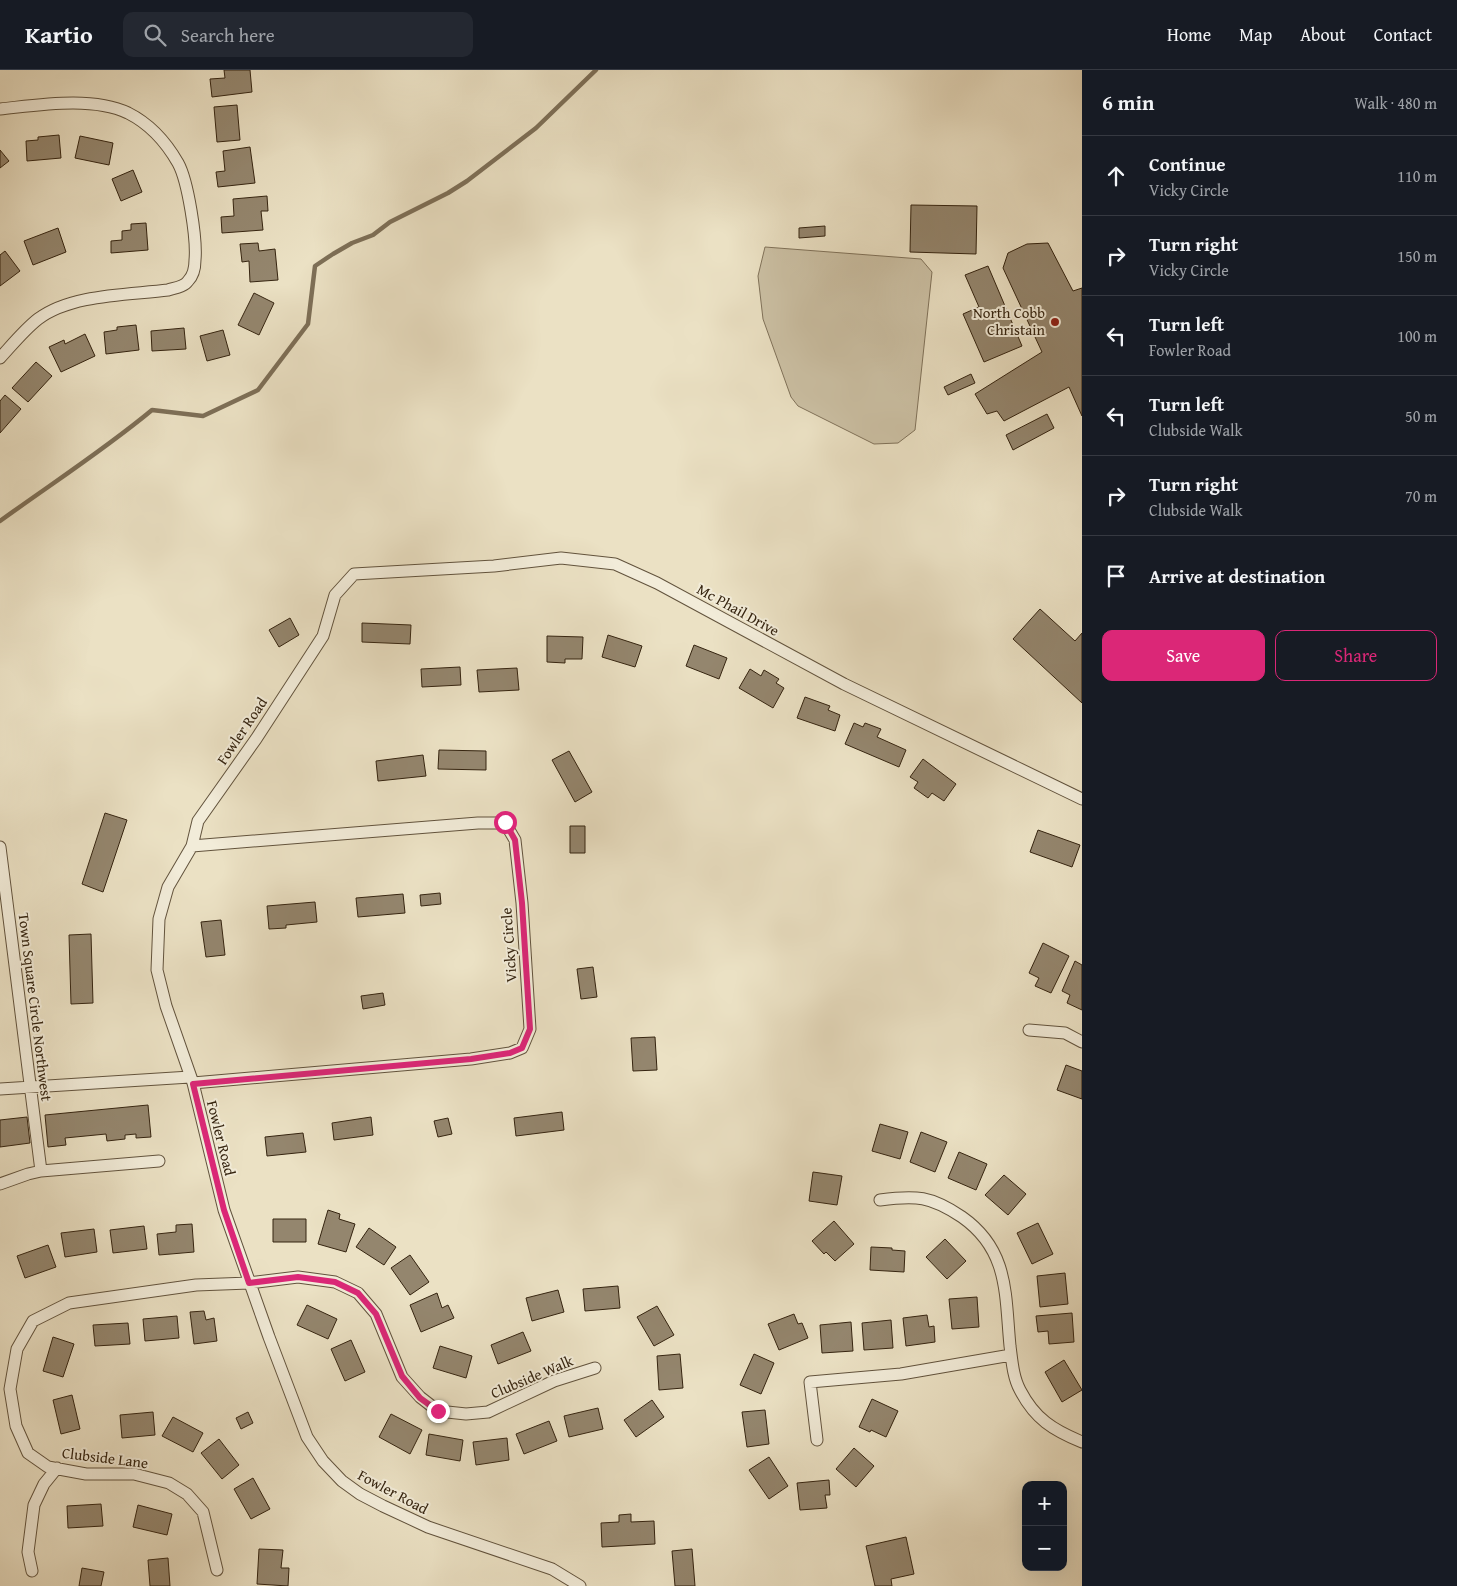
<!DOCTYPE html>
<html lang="en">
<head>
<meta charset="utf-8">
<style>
	:root { --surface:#171b24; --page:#242831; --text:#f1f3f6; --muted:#9ea1a6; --line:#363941; --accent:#db2777 }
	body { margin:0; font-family:"Gentium Book Plus",serif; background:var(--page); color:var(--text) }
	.controls { position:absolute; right:15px; bottom:15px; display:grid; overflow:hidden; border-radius:10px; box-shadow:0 5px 20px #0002 }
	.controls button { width:45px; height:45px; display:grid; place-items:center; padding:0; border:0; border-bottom:1px solid var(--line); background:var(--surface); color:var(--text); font:25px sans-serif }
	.stop { position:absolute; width:15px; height:15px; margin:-11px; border:4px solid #db2777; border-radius:50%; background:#fff }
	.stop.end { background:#db2777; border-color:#fff; box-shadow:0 1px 5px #0008 }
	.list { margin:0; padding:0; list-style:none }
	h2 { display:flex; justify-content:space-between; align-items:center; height:65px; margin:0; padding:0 20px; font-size:21px }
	h2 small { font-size:16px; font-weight:400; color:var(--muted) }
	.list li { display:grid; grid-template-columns:32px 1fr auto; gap:15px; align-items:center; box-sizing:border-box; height:80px; padding:0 20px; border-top:1px solid var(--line) }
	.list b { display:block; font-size:19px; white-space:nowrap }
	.list p { margin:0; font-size:16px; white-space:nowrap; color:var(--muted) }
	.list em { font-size:16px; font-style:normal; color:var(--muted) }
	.actions { display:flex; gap:10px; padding:15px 20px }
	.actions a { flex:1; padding:11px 0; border:1px solid var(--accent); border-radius:10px; text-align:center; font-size:18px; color:var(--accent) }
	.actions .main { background:var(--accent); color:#fff }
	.icon { flex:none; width:28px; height:28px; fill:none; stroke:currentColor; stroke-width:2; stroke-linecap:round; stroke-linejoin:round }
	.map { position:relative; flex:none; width:1082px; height:1516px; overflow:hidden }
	header { display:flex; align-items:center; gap:30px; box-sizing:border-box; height:70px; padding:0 25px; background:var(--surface); border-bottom:1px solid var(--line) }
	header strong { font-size:24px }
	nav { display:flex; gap:28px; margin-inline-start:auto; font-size:18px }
	.search { width:350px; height:45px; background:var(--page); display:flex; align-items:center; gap:12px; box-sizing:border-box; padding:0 18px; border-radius:10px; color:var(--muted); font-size:19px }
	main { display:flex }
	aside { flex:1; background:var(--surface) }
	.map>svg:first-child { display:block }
	.green { fill:#ccc1a5; stroke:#80725a }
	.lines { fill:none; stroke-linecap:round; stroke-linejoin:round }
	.stream { stroke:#7d6f57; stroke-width:4.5 }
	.building { fill:#94866e; stroke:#352410 }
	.street-casing { stroke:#62533d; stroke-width:13 }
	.street { stroke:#f2ecd9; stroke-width:11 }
	.route { stroke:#db2777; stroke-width:6 }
	.poi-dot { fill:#8f2418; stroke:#f2ecd9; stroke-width:2 }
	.labels { text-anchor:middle; stroke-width:4; stroke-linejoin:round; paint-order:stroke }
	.poi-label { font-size:15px; fill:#352410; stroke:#f2ecd9; text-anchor:end }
	.street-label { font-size:15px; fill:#352410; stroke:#f2ecd9 }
</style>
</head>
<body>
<header>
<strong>Kartio</strong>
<div class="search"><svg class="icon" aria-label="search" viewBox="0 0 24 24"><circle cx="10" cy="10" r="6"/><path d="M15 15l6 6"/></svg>Search here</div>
<nav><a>Home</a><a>Map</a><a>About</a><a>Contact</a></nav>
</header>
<main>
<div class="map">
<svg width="1082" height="1516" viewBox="0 0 1082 1516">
	<rect width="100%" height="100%" fill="#ebe1c4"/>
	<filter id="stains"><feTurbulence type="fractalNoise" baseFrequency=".004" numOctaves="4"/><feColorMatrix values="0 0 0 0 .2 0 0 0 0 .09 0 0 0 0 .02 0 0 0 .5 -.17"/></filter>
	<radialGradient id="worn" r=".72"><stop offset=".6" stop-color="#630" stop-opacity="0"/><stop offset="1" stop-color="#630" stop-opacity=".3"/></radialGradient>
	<path class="green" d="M 765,177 L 921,189 L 932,202 L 915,360 L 898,373 L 874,374 L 798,336 L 791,327 L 763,249 L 758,206 Z"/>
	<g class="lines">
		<path class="stream" d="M 0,451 C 51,414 104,380 152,340 L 203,346 L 258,320 L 308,254 L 315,196 L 333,184 L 352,173 L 373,165 L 390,152 L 448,123 L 467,111 L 536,58 L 596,0"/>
	</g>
	<path class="building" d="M 224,0 L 250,0 L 252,22 L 212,27 L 210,9 L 225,8 Z
		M 237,35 L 240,70 L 217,72 L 214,37 Z
		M 59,65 L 61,88 L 27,91 L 26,71 L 38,70 L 38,67 Z
		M 80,66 L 113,73 L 109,95 L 75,88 Z
		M 250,77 L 255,113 L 218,117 L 216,102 L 225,101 L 223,81 Z
		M 0,80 L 9,91 L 0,98 Z
		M 133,100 L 142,122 L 121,131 L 112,109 Z
		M 267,126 L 268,141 L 261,141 L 263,160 L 222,163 L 221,147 L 234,146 L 233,129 Z
		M 911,135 L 977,136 L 976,184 L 910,182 Z
		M 146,153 L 148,180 L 111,183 L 111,171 L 122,170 L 122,161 L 131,160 L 131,154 Z
		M 825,156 L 825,166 L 799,168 L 799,158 Z
		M 58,158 L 66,182 L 33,195 L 24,171 Z
		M 258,173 L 259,181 L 275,179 L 278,210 L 250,212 L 249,191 L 242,192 L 240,174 Z
		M 1048,173 L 1073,221 L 1082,218 L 1082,346 L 1069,317 L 1004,351 L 997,341 L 987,344 L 975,324 L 1042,282 L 1003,198 L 1008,183 L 1027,174 Z
		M 5,181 L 20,201 L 0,216 L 0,185 Z
		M 988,196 L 1022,276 L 984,292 L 963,244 L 979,237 L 965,205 Z
		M 254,223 L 274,233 L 259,265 L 238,255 Z
		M 136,255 L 139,280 L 106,284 L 104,262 L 117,260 L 117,257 Z
		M 184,258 L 186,279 L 152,281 L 151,261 Z
		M 223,260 L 230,285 L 207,291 L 200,266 Z
		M 85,264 L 95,286 L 61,302 L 49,277 L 64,270 L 65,274 Z
		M 36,292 L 52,306 L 28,332 L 12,318 Z
		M 971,304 L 975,313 L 948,325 L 944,317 Z
		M 5,325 L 21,339 L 0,363 L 0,331 Z
		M 1047,344 L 1054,358 L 1013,380 L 1006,365 Z
		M 1040,539 L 1075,571 L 1082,563 L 1082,633 L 1013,569 Z
		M 290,548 L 299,565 L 279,577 L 269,560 Z
		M 362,553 L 411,555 L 410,574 L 362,572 Z
		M 608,565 L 642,576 L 635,597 L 602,587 Z
		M 547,566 L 583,567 L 582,589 L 565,589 L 565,593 L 547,592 Z
		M 694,575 L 727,588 L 719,609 L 686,596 Z
		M 460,597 L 461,615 L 422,617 L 421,599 Z
		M 517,598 L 519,620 L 479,622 L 477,600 Z
		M 750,599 L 761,606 L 764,600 L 779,609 L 776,613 L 784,618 L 773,638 L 739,618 Z
		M 805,627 L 830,636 L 828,640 L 840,645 L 835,661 L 797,648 Z
		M 854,653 L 863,657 L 865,653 L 881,659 L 877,667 L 906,680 L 899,697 L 845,674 Z
		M 439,680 L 486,681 L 486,700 L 438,699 Z
		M 569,681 L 592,722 L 575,732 L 552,690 Z
		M 423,685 L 426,706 L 378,711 L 376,691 Z
		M 923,689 L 956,714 L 944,731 L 932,723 L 928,728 L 914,718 L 918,712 L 910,707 Z
		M 105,743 L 127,750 L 103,822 L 82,814 Z
		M 570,756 L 585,756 L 585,783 L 570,783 Z
		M 1038,760 L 1080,775 L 1072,797 L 1030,782 Z
		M 440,823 L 441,834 L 421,836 L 420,825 Z
		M 403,824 L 405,843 L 358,847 L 356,828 Z
		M 315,832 L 317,852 L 286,855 L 286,858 L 269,859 L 267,836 Z
		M 221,850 L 225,885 L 206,887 L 201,852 Z
		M 91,864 L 93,933 L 71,934 L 69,865 Z
		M 1043,873 L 1069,886 L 1051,923 L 1035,916 L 1039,908 L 1029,903 Z
		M 1075,891 L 1082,895 L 1082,940 L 1067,933 L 1070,925 L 1062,921 Z
		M 593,897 L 597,927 L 581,929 L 577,899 Z
		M 383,923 L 385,935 L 363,939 L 361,926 Z
		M 655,967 L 657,1000 L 633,1001 L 631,968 Z
		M 1066,995 L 1082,1001 L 1082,1029 L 1057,1020 Z
		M 148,1035 L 151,1067 L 136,1068 L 136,1064 L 125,1065 L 125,1069 L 107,1071 L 106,1064 L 65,1068 L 66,1075 L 48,1077 L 45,1045 Z
		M 562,1042 L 564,1060 L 516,1066 L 514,1048 Z
		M 27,1047 L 30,1073 L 0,1077 L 0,1050 Z
		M 371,1047 L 373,1065 L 334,1070 L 332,1053 Z
		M 448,1048 L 452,1064 L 438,1067 L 434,1051 Z
		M 880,1054 L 908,1062 L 900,1089 L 872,1081 Z
		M 921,1062 L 947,1072 L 935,1102 L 910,1092 Z
		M 303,1063 L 306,1082 L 267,1086 L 265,1067 Z
		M 959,1082 L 987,1094 L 976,1120 L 948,1108 Z
		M 813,1102 L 842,1106 L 837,1135 L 809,1131 Z
		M 1004,1105 L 1026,1124 L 1008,1145 L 985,1125 Z
		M 328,1140 L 340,1144 L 339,1149 L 355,1154 L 346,1182 L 318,1174 Z
		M 273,1149 L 306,1149 L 306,1172 L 273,1172 Z
		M 834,1151 L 854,1174 L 835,1191 L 826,1182 L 824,1184 L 812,1171 Z
		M 1038,1153 L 1053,1184 L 1032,1194 L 1017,1163 Z
		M 192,1154 L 194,1182 L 159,1185 L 157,1164 L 176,1162 L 176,1155 Z
		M 144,1156 L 147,1179 L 113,1183 L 110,1160 Z
		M 369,1158 L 396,1177 L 384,1195 L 356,1177 Z
		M 94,1159 L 97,1182 L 65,1187 L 61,1163 Z
		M 945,1169 L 966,1191 L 947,1209 L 926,1187 Z
		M 48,1175 L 56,1197 L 25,1208 L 17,1186 Z
		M 871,1177 L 892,1178 L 892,1180 L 905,1181 L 904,1202 L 870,1200 Z
		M 410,1185 L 429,1212 L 410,1225 L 391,1198 Z
		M 1065,1203 L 1068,1234 L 1040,1237 L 1037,1206 Z
		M 618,1216 L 620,1238 L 585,1241 L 583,1219 Z
		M 558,1220 L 564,1242 L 532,1251 L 526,1228 Z
		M 437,1223 L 442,1238 L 448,1235 L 454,1248 L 421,1262 L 410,1235 Z
		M 977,1227 L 979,1257 L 952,1259 L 949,1229 Z
		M 307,1235 L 337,1249 L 328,1269 L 297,1255 Z
		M 657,1236 L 674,1265 L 654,1276 L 637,1247 Z
		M 204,1241 L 206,1250 L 214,1248 L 217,1271 L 194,1274 L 190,1242 Z
		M 1072,1243 L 1074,1272 L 1049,1274 L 1048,1261 L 1038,1262 L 1036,1246 Z
		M 794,1244 L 798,1254 L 802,1253 L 808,1268 L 779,1280 L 768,1254 Z
		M 927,1245 L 929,1257 L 934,1256 L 935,1272 L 906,1276 L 903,1248 Z
		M 177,1246 L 179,1268 L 145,1271 L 143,1249 Z
		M 891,1250 L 893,1278 L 864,1280 L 862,1253 Z
		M 851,1252 L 853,1281 L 822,1283 L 820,1255 Z
		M 128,1253 L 130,1274 L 95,1276 L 93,1255 Z
		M 523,1262 L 531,1281 L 498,1294 L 491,1275 Z
		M 53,1267 L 74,1274 L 63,1307 L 43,1301 Z
		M 351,1270 L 365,1302 L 345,1311 L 331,1279 Z
		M 440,1276 L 472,1286 L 466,1308 L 433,1298 Z
		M 680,1284 L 683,1318 L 659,1320 L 657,1286 Z
		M 754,1284 L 774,1293 L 761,1324 L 740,1315 Z
		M 1064,1290 L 1082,1320 L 1062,1332 L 1045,1302 Z
		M 72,1325 L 80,1359 L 61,1364 L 53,1330 Z
		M 872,1329 L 898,1341 L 886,1367 L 871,1360 L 870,1362 L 859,1357 Z
		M 652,1330 L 664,1347 L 636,1367 L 624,1350 Z
		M 598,1338 L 603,1359 L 569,1367 L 564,1346 Z
		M 765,1340 L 769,1374 L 747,1377 L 742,1342 Z
		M 153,1342 L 155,1365 L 122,1368 L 120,1345 Z
		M 248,1342 L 253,1353 L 241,1359 L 236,1348 Z
		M 391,1344 L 422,1360 L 410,1384 L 379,1367 Z
		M 173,1347 L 203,1363 L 193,1382 L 162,1366 Z
		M 549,1351 L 557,1371 L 524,1384 L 516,1364 Z
		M 429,1364 L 463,1370 L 460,1391 L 426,1385 Z
		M 507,1368 L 509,1390 L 476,1395 L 473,1372 Z
		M 219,1369 L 239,1395 L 222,1409 L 201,1383 Z
		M 854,1378 L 874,1396 L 856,1417 L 836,1399 Z
		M 769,1387 L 788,1416 L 769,1429 L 749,1400 Z
		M 253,1408 L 270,1439 L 251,1449 L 234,1419 Z
		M 829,1410 L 830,1425 L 825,1425 L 827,1438 L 800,1440 L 797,1413 Z
		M 101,1434 L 103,1456 L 68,1458 L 67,1436 Z
		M 138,1435 L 172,1444 L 167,1465 L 133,1457 Z
		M 631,1444 L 631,1452 L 654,1451 L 655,1474 L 602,1477 L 601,1453 L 619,1452 L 619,1445 Z
		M 906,1467 L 914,1504 L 891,1509 L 892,1516 L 875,1516 L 866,1476 Z
		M 259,1479 L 283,1480 L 281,1498 L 289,1498 L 288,1516 L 257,1514 Z
		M 692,1479 L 695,1516 L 675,1516 L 672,1481 Z
		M 168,1488 L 170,1516 L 150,1516 L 148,1490 Z
		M 82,1498 L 104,1502 L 101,1516 L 79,1516 Z"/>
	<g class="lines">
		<g class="street-casing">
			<path id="street" d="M 0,39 C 39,35 92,26 128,43 C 150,54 166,72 178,93 C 188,111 197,169 195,190 C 195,197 193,206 188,211 C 184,217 174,218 168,220 C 128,225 71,224 38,249 C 24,260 12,275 0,288
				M 192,776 L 478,753 L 505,753 L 515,770 L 522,833 L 530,959 L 522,978 L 510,983 L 471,989 L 193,1013
				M 0,777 L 41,1101
				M 1029,960 L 1065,963 L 1082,972
				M 0,1019 L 190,1007
				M 0,1114 L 28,1104 L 41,1101 L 159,1091
				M 880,1130 C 916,1125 931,1126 962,1147 C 1009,1180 1005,1224 1010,1276 C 1012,1291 1013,1307 1020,1320 C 1035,1349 1053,1360 1082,1372
				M 817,1370 L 810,1312 L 901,1304 L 1011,1285
				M 217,1500 L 203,1442 L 187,1424 L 169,1413 L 134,1404 L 86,1404 L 48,1397 L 28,1383 L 16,1356 L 10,1319 L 17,1279 L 33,1251 L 69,1233 L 196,1215 L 249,1213 L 298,1207 L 335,1212 L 358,1223 L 376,1244 L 402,1307 L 420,1327 L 438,1341 L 466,1344 L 488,1342 L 554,1311 L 595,1298
				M 32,1501 L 28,1482 L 34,1435 L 44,1414 L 57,1398
				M 580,1516 L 552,1499 L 428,1457 L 383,1436 L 360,1424 L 342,1411 L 323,1391 L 307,1367 L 269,1267 L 224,1140 L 193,1013 L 166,936 L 157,900 L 159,849 L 168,817 L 192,776 L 198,751 L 256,669 L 323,566 L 335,525 L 354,504 L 494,496 L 561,488 L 615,494 L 657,513 L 844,614 L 1082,729"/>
		</g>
		<use href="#street" class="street"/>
	</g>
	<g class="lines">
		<path class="route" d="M 438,1341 L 420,1328 L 402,1306 L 376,1244 L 358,1223 L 335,1212 L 298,1207 L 249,1213 L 224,1140 L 193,1014 L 471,989 L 510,983 L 522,978 L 530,959 L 522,833 L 515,770 L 505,752"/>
	</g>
	<circle class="poi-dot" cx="1055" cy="252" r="5"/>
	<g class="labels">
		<g class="poi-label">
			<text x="1045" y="248">North Cobb<tspan x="1045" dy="17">Christain</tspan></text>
		</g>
		<g class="street-label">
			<text transform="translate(738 540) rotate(29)" y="5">Mc Phail Drive</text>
			<text transform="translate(242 661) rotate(-56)" y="5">Fowler Road</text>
			<text transform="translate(509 875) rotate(-94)" y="5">Vicky Circle</text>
			<text transform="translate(35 937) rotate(83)" y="5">Town Square Circle Northwest</text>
			<text transform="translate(221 1068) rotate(76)" y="5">Fowler Road</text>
			<text transform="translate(532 1307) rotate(-23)" y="5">Clubside Walk</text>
			<text transform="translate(105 1388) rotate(7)" y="5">Clubside Lane</text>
			<text transform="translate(393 1422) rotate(28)" y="5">Fowler Road</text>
		</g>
	</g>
	<rect width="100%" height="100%" filter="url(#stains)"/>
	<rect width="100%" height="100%" fill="url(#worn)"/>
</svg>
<div class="controls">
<button>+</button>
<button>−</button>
</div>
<div class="stop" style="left:505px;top:752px"></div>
<div class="stop end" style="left:438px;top:1341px"></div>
</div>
<aside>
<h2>6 min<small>Walk · 480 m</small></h2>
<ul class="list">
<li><svg class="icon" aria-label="ahead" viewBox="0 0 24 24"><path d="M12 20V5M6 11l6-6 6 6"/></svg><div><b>Continue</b><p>Vicky Circle</p></div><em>110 m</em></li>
<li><svg class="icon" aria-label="right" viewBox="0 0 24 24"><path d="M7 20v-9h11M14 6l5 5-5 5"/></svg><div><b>Turn right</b><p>Vicky Circle</p></div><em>150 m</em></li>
<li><svg class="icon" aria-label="left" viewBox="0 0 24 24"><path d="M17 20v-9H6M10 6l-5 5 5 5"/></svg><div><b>Turn left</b><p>Fowler Road</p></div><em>100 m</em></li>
<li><svg class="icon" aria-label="left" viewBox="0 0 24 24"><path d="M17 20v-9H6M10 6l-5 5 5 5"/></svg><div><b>Turn left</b><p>Clubside Walk</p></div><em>50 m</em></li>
<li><svg class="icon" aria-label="right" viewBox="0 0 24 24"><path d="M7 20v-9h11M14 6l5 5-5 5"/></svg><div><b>Turn right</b><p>Clubside Walk</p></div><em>70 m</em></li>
<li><svg class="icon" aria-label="arrive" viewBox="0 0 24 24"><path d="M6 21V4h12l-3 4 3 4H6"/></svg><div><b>Arrive at destination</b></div></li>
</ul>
<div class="actions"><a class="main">Save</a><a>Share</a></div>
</aside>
</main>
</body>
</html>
